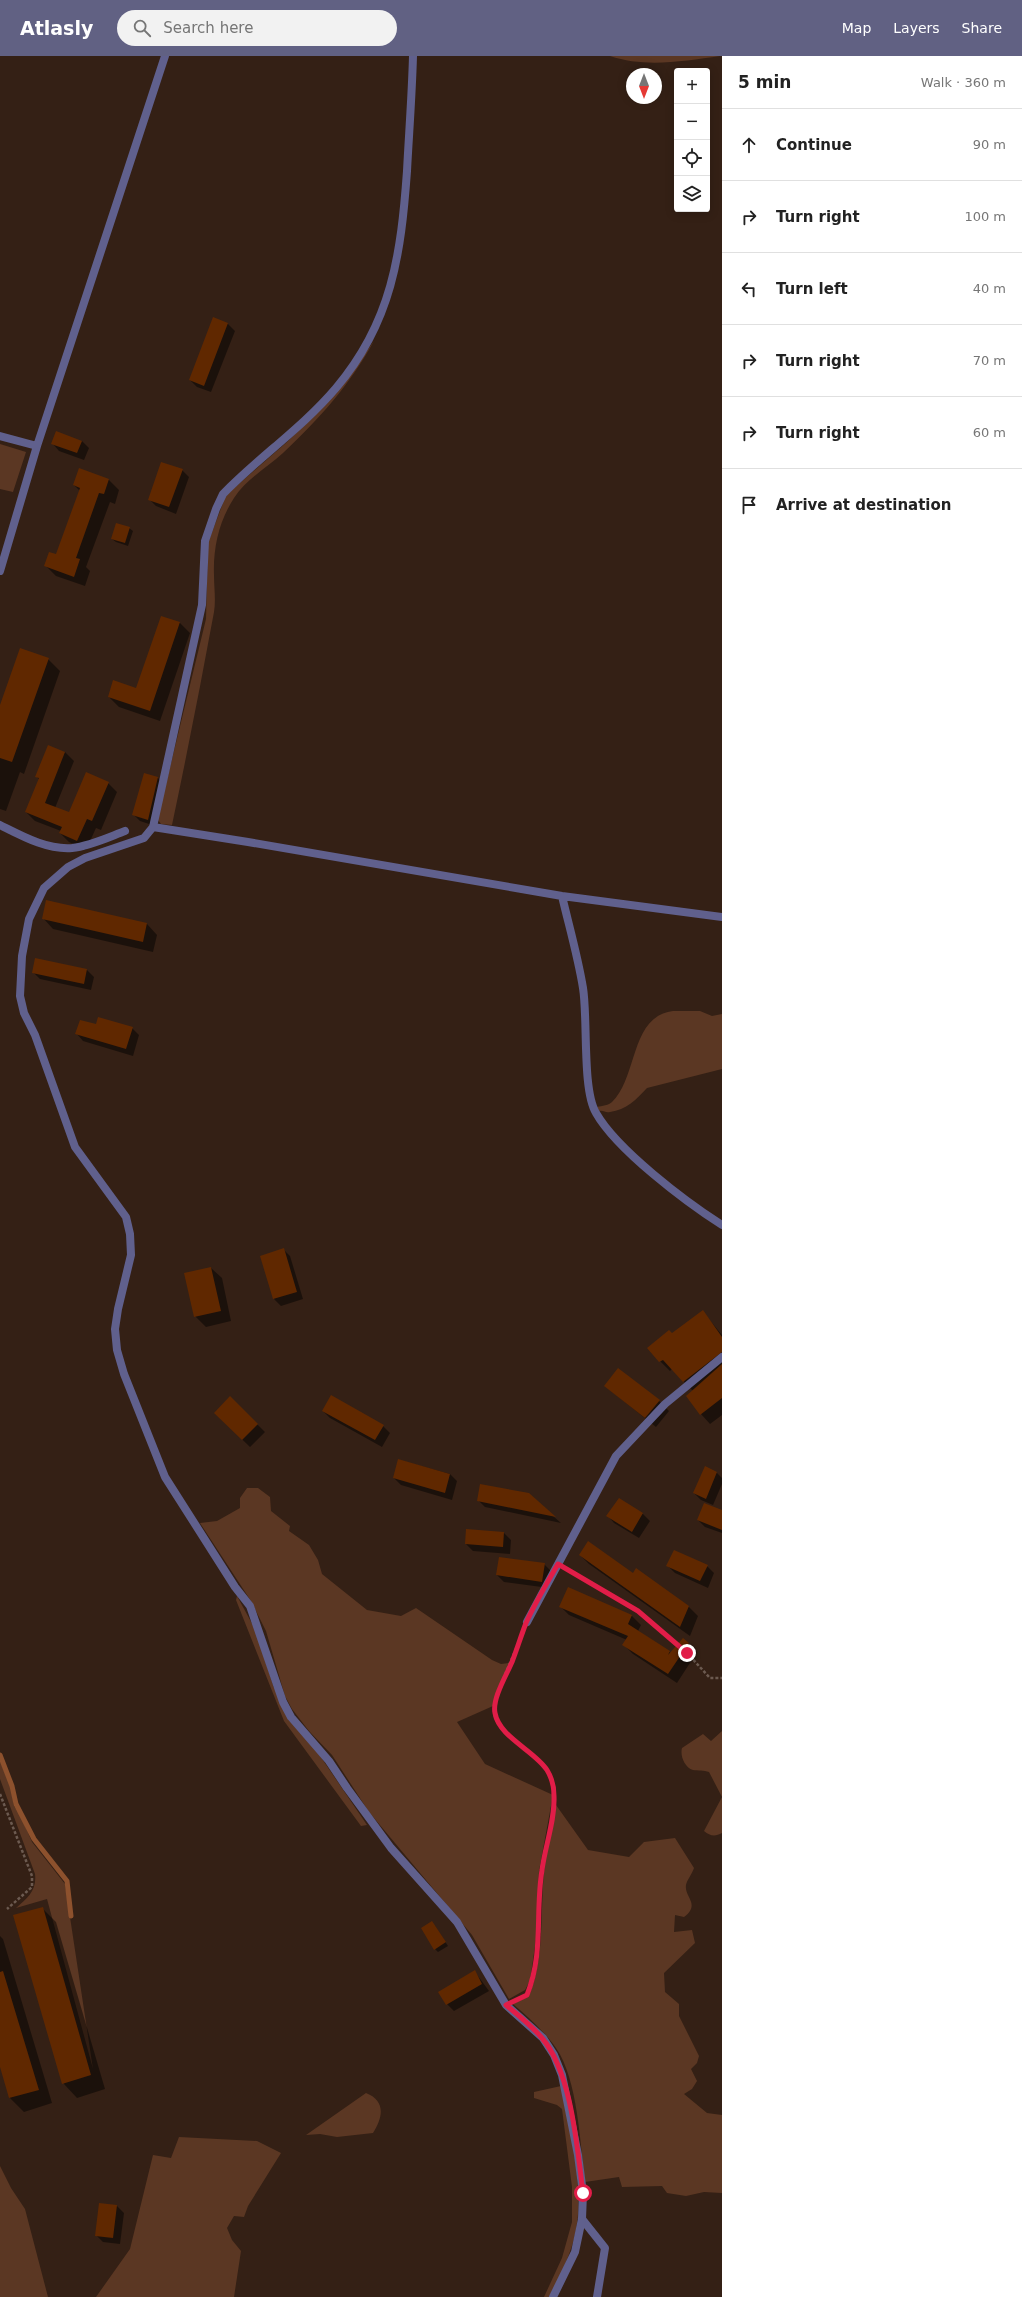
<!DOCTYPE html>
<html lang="en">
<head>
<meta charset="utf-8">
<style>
	:root { --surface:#fff; --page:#f2f2f2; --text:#222; --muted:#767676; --line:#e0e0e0; --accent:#616183 }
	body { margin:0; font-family:"DejaVu Sans",sans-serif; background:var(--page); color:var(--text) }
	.controls { position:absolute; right:12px; top:12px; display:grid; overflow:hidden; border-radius:4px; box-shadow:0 2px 10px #0003 }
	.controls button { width:36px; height:36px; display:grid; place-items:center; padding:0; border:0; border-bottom:1px solid var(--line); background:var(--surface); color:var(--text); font:20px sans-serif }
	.compass { position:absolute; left:626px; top:12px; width:36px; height:36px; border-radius:50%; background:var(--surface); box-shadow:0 2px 10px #0003; rotate:180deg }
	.stop { position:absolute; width:12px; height:12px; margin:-9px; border:3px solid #e11d48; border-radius:50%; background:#fff }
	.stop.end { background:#e11d48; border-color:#fff; box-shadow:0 1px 4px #0008 }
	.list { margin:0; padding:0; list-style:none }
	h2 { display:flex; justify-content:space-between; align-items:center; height:52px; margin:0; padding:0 16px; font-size:17px }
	h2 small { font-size:13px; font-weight:400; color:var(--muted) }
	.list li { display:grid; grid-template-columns:26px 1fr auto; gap:12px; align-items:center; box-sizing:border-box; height:72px; padding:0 16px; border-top:1px solid var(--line) }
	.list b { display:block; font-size:15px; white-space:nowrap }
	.list em { font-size:13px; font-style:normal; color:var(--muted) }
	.icon { flex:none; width:22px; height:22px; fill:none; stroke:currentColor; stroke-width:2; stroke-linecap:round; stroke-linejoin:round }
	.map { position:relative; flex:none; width:722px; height:2241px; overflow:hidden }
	header { display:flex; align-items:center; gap:24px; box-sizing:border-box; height:56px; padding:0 20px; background:var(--accent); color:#fff }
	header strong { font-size:19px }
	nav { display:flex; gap:22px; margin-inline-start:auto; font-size:14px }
	.search { width:280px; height:36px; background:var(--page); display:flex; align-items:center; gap:10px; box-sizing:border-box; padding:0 14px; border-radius:22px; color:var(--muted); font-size:15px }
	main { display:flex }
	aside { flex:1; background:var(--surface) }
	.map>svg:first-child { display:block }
	.green { fill:#5b3723 }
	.shadow { fill:#0007 }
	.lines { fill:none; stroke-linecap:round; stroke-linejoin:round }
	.stream { stroke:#8d512d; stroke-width:5 }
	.building { fill:#602800 }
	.path { stroke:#6c5a50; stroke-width:2.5; stroke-dasharray:3 2; stroke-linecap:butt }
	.service { stroke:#60608d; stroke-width:8 }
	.minor { stroke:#60608d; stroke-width:8 }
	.route { stroke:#e11d48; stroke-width:5 }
</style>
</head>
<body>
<header>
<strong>Atlasly</strong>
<div class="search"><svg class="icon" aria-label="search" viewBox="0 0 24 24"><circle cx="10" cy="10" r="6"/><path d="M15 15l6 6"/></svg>Search here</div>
<nav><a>Map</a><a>Layers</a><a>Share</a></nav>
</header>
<main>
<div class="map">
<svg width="722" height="2241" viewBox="0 0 722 2241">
	<rect width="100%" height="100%" fill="#342015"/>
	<path class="green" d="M 610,0 L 720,0 C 684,5 645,12 610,0 Z
		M 374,285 C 349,330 320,362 283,397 C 267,412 246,423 234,442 C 219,465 213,492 214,519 C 214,531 216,544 214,556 C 201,627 187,698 172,769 L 161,768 L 158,764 L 159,757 L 206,563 L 208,487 L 226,439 L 287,386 L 323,350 L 347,323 Z
		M 0,388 L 26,396 L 13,436 L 0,433 Z
		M 673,955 L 700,955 L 712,960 L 722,958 L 722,1013 L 647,1032 C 637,1043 626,1054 610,1056 C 605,1057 604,1054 599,1055 L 597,1051 C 602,1050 609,1049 612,1046 C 638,1021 630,960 673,955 Z
		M 247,1432 L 258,1432 L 270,1441 L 271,1455 L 290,1470 L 289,1475 L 309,1489 L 318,1504 L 322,1518 L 367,1554 L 401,1560 L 416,1552 L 492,1604 L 501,1608 L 509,1607 L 497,1634 L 493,1650 L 457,1666 L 485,1708 L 553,1739 L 539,1815 L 536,1883 L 530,1925 L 525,1934 L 509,1943 L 472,1879 L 369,1756 L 332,1699 L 309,1675 L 292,1653 L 285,1640 L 266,1575 L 251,1545 L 200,1467 L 217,1465 L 240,1452 L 240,1442 Z
		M 237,1540 L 255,1573 L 274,1632 L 367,1769 L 361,1770 L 284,1665 L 236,1544 Z
		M 722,1675 L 722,1777 C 715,1781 710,1780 704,1775 L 722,1741 L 709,1716 C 704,1714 698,1715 693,1714 C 684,1711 680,1699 682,1692 L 703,1678 L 711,1685 Z
		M 0,1705 L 11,1732 L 14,1750 L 21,1761 L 32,1786 L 65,1828 L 93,2013 L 47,1843 L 16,1852 C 28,1842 37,1834 35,1818 L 0,1723 Z
		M 556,1749 L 588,1794 L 629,1801 L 644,1786 L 675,1782 L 694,1812 C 692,1818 687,1824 686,1829 C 684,1841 701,1848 684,1861 L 675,1859 L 674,1876 L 692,1874 L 695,1887 L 664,1917 L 665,1936 L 679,1948 L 679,1960 L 699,2000 L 697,2007 L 691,2013 L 697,2025 L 692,2033 L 684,2038 L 707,2057 L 722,2059 L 722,2137 L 704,2136 L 686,2140 L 667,2137 L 662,2130 L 622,2131 L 619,2121 L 585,2126 C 580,2087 578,2024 556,1992 C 544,1975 528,1961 513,1948 L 529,1940 C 545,1901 540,1857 544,1816 C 546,1794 554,1772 556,1749 Z
		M 561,2030 C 570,2070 583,2127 577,2167 C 574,2193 561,2218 549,2241 L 544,2241 L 562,2202 L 572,2166 L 572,2131 L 562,2053 L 557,2049 L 534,2042 L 534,2036 Z
		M 366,2037 C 386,2045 383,2061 373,2077 L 337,2081 L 320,2078 L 306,2079 Z
		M 179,2081 L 257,2085 L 281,2097 L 248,2150 L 244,2161 L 234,2160 L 227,2172 L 232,2184 L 241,2195 L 234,2241 L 96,2241 L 130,2193 L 153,2099 L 171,2102 Z
		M 0,2110 L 11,2132 L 25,2153 L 48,2241 L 0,2241 Z"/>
	<path class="shadow" d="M 213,263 L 228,268 L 235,275 L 211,336 L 197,331 L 190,324 Z
		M 82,385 L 89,392 L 84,404 L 59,395 L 53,388 Z
		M 80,414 L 109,424 L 119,434 L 115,448 L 110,446 L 86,511 L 90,515 L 85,530 L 56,520 L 45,509 L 57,500 L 80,435 L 74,429 Z
		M 182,414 L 189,421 L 176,458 L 156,450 L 149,443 Z
		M 129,472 L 133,475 L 128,490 L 116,486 L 112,483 Z
		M 162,561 L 180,567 L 190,577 L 160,665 L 119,651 L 109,641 L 137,633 Z
		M 48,603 L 60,615 L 24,718 L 20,716 L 6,755 L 0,753 L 0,652 Z
		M 65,696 L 74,705 L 55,752 L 69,757 L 108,727 L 117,736 L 101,774 L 96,772 L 86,794 L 69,786 L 60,777 L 61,775 L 35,765 L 26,756 L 40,724 L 37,721 Z
		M 145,719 L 158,722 L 165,729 L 155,770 L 140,765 L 133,758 Z
		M 43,862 L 147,868 L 157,879 L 153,896 L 53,873 Z
		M 87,914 L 94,921 L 91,934 L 40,923 L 33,916 Z
		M 97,969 L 132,972 L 139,979 L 133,1000 L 83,985 L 77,978 Z
		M 283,1193 L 290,1200 L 303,1243 L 281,1250 L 274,1243 Z
		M 211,1212 L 222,1222 L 231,1265 L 206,1271 L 195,1260 Z
		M 703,1256 L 722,1279 L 722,1359 L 710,1368 L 701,1358 L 693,1335 L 672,1313 L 670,1315 L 660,1305 L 672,1278 Z
		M 605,1330 L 659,1345 L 669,1355 L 656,1371 Z
		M 230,1341 L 265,1376 L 250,1391 L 215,1357 Z
		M 323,1355 L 383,1370 L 390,1377 L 382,1391 L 330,1362 Z
		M 399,1404 L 450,1418 L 457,1425 L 452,1444 L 401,1429 L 394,1422 Z
		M 705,1412 L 717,1417 L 722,1422 L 722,1428 L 713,1449 L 701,1444 L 694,1437 Z
		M 528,1438 L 561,1467 L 485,1451 L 478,1444 Z
		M 619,1444 L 643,1458 L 650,1465 L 639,1482 L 614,1467 L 608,1460 Z
		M 722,1455 L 722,1477 L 705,1471 L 698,1464 Z
		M 504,1477 L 511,1484 L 510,1498 L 473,1495 L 466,1488 Z
		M 580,1499 L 633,1519 L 637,1514 L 689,1551 L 698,1560 L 690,1580 L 589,1508 Z
		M 544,1508 L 551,1515 L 549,1532 L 504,1526 L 497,1519 Z
		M 668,1510 L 707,1510 L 714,1517 L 708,1532 L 675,1517 Z
		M 560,1550 L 632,1560 L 641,1569 L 638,1575 L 671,1597 L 688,1587 L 697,1596 L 677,1627 L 633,1598 L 624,1589 L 627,1584 L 569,1559 Z
		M 42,1852 L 56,1866 L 105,2033 L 77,2042 L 64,2028 L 15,1860 Z
		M 435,1870 L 448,1890 L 438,1896 L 435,1893 Z
		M 0,1880 L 3,1883 L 52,2047 L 24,2056 L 10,2042 L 0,2008 Z
		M 475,1916 L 489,1935 L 454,1955 L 447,1948 Z
		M 117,2150 L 124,2157 L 120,2188 L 103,2186 L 96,2179 Z"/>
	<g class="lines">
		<path class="stream" d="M 0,1699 L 12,1730 L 16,1748 L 34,1783 L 67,1825 L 71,1860"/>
	</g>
	<path class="building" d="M 213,261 L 228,267 L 204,330 L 189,324 Z
		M 56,375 L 82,385 L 77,397 L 51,388 Z
		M 161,406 L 183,413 L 169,451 L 148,444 Z
		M 79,412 L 109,423 L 104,438 L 99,437 L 76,502 L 80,503 L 74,521 L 44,510 L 49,496 L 56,498 L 80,432 L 73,429 Z
		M 116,467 L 130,471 L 125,487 L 111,483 Z
		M 161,560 L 180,566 L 150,655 L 108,641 L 113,624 L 136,632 Z
		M 20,592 L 49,602 L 12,706 L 0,702 L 0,649 Z
		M 48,689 L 65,696 L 45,747 L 69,756 L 86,716 L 109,726 L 92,765 L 87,763 L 77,785 L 59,777 L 62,771 L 25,756 L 39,722 L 35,721 Z
		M 144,717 L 158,721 L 148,764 L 132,759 Z
		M 46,844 L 147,867 L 143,886 L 42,863 Z
		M 35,902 L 87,913 L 84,928 L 32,917 Z
		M 98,961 L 133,971 L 126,993 L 75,978 L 80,964 L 96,968 Z
		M 284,1192 L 297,1236 L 273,1243 L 260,1200 Z
		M 211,1211 L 221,1255 L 194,1261 L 184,1217 Z
		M 703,1254 L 722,1281 L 722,1296 L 683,1326 L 663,1304 L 659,1306 L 647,1292 L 669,1274 L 672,1277 Z
		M 722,1308 L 722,1342 L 700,1359 L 686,1340 Z
		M 618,1312 L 660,1344 L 645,1362 L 604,1330 Z
		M 331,1339 L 384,1369 L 375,1384 L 322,1355 Z
		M 230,1340 L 258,1368 L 242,1384 L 214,1357 Z
		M 398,1403 L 450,1418 L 445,1437 L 393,1422 Z
		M 705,1410 L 717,1416 L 706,1443 L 693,1437 Z
		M 480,1428 L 529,1437 L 556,1461 L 477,1445 Z
		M 619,1442 L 643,1457 L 632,1476 L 606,1460 Z
		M 704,1447 L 722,1454 L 722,1474 L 697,1464 Z
		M 466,1473 L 504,1476 L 503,1491 L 465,1488 Z
		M 588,1485 L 633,1517 L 636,1512 L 689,1550 L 680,1571 L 579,1499 Z
		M 674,1494 L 708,1509 L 700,1525 L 666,1510 Z
		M 499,1501 L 545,1507 L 542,1526 L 496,1519 Z
		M 568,1531 L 632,1559 L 628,1568 L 670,1595 L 668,1599 L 683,1582 L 689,1587 L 668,1618 L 622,1589 L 628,1580 L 559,1551 Z
		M 43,1851 L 91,2019 L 62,2028 L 13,1859 Z
		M 432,1865 L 446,1886 L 434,1894 L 421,1872 Z
		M 475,1914 L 482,1928 L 446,1949 L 438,1936 Z
		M 3,1915 L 39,2034 L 9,2042 L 0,2011 L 0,1916 Z
		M 99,2147 L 117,2149 L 113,2182 L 95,2180 Z"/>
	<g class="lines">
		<path class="path" d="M 568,1514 L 638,1555 L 687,1597 L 710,1622 L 722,1622
			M 0,1738 L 32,1820 L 32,1831 L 7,1853
			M 517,1944 L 527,1939 C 543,1900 538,1858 541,1817 C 544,1788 560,1756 553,1727 C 545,1698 495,1679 494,1656 C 494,1638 516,1595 523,1576"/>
		<path class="service" d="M 0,769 C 22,780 47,794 72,792 C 90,790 109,781 125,775
			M 582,2163 L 605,2192 L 597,2241"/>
		<path class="minor" d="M 413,0 C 412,38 409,77 407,115 C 401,198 392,266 336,332 C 302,372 259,401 223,438 L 216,453 L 205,485 L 202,549 L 153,771 L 144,782 L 85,802 L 68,811 L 44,832 L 29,863 L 22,900 L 20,940 L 24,957 L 35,979 L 75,1091 L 126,1161 L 130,1178 L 131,1199 L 118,1253 L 115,1273 L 117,1294 L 124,1318 L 165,1421 L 235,1531 L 250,1550 L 283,1646 L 291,1661 L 329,1705 L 347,1732 L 391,1792 L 457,1866 L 506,1949 L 543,1982 L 554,1999 L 562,2019 L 578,2099 L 583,2137 L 582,2163 L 575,2196 L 553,2241
			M 0,380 L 37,390
			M 0,515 L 37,390 L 165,0
			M 153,771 L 248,786 L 562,840 L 722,861
			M 562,840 C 569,870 578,901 583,932 C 588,962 582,1034 596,1057 C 617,1094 686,1146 722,1169
			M 527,1566 L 616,1400 L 665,1348 L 722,1301"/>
	</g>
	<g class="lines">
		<path class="route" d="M 583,2137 C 577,2092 572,2017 542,1982 C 532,1970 518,1959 506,1949 L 527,1939 C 544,1897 535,1857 542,1814 C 545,1790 555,1765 554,1740 C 554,1731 552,1722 547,1714 C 535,1695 499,1681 495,1657 C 492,1643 506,1620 512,1606 C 517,1593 521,1580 526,1567 C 535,1547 547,1527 558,1508 L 638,1555 L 687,1597"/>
	</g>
</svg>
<div class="controls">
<button>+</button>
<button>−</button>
<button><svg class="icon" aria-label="locate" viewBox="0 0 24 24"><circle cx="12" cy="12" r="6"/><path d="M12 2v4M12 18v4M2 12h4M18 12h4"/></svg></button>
<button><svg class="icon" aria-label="layers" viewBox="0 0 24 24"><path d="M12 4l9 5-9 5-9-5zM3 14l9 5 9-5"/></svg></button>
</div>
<svg class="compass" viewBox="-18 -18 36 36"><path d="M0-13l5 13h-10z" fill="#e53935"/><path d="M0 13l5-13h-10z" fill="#767676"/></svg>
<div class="stop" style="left:583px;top:2137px"></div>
<div class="stop end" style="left:687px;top:1597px"></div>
</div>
<aside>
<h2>5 min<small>Walk · 360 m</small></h2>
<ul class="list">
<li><svg class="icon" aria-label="ahead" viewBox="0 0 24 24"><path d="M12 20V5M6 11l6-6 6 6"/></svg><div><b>Continue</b></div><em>90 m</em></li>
<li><svg class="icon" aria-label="right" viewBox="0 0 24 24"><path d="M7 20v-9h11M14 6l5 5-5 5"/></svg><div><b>Turn right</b></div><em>100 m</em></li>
<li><svg class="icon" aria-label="left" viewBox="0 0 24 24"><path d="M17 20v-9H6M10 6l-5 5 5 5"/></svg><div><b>Turn left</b></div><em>40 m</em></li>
<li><svg class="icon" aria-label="right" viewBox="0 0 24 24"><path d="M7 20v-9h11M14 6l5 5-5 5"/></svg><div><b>Turn right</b></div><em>70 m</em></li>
<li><svg class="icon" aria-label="right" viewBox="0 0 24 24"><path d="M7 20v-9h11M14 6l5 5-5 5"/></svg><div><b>Turn right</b></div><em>60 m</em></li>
<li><svg class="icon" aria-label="arrive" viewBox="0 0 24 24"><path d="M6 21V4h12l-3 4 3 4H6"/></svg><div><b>Arrive at destination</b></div></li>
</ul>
</aside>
</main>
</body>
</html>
